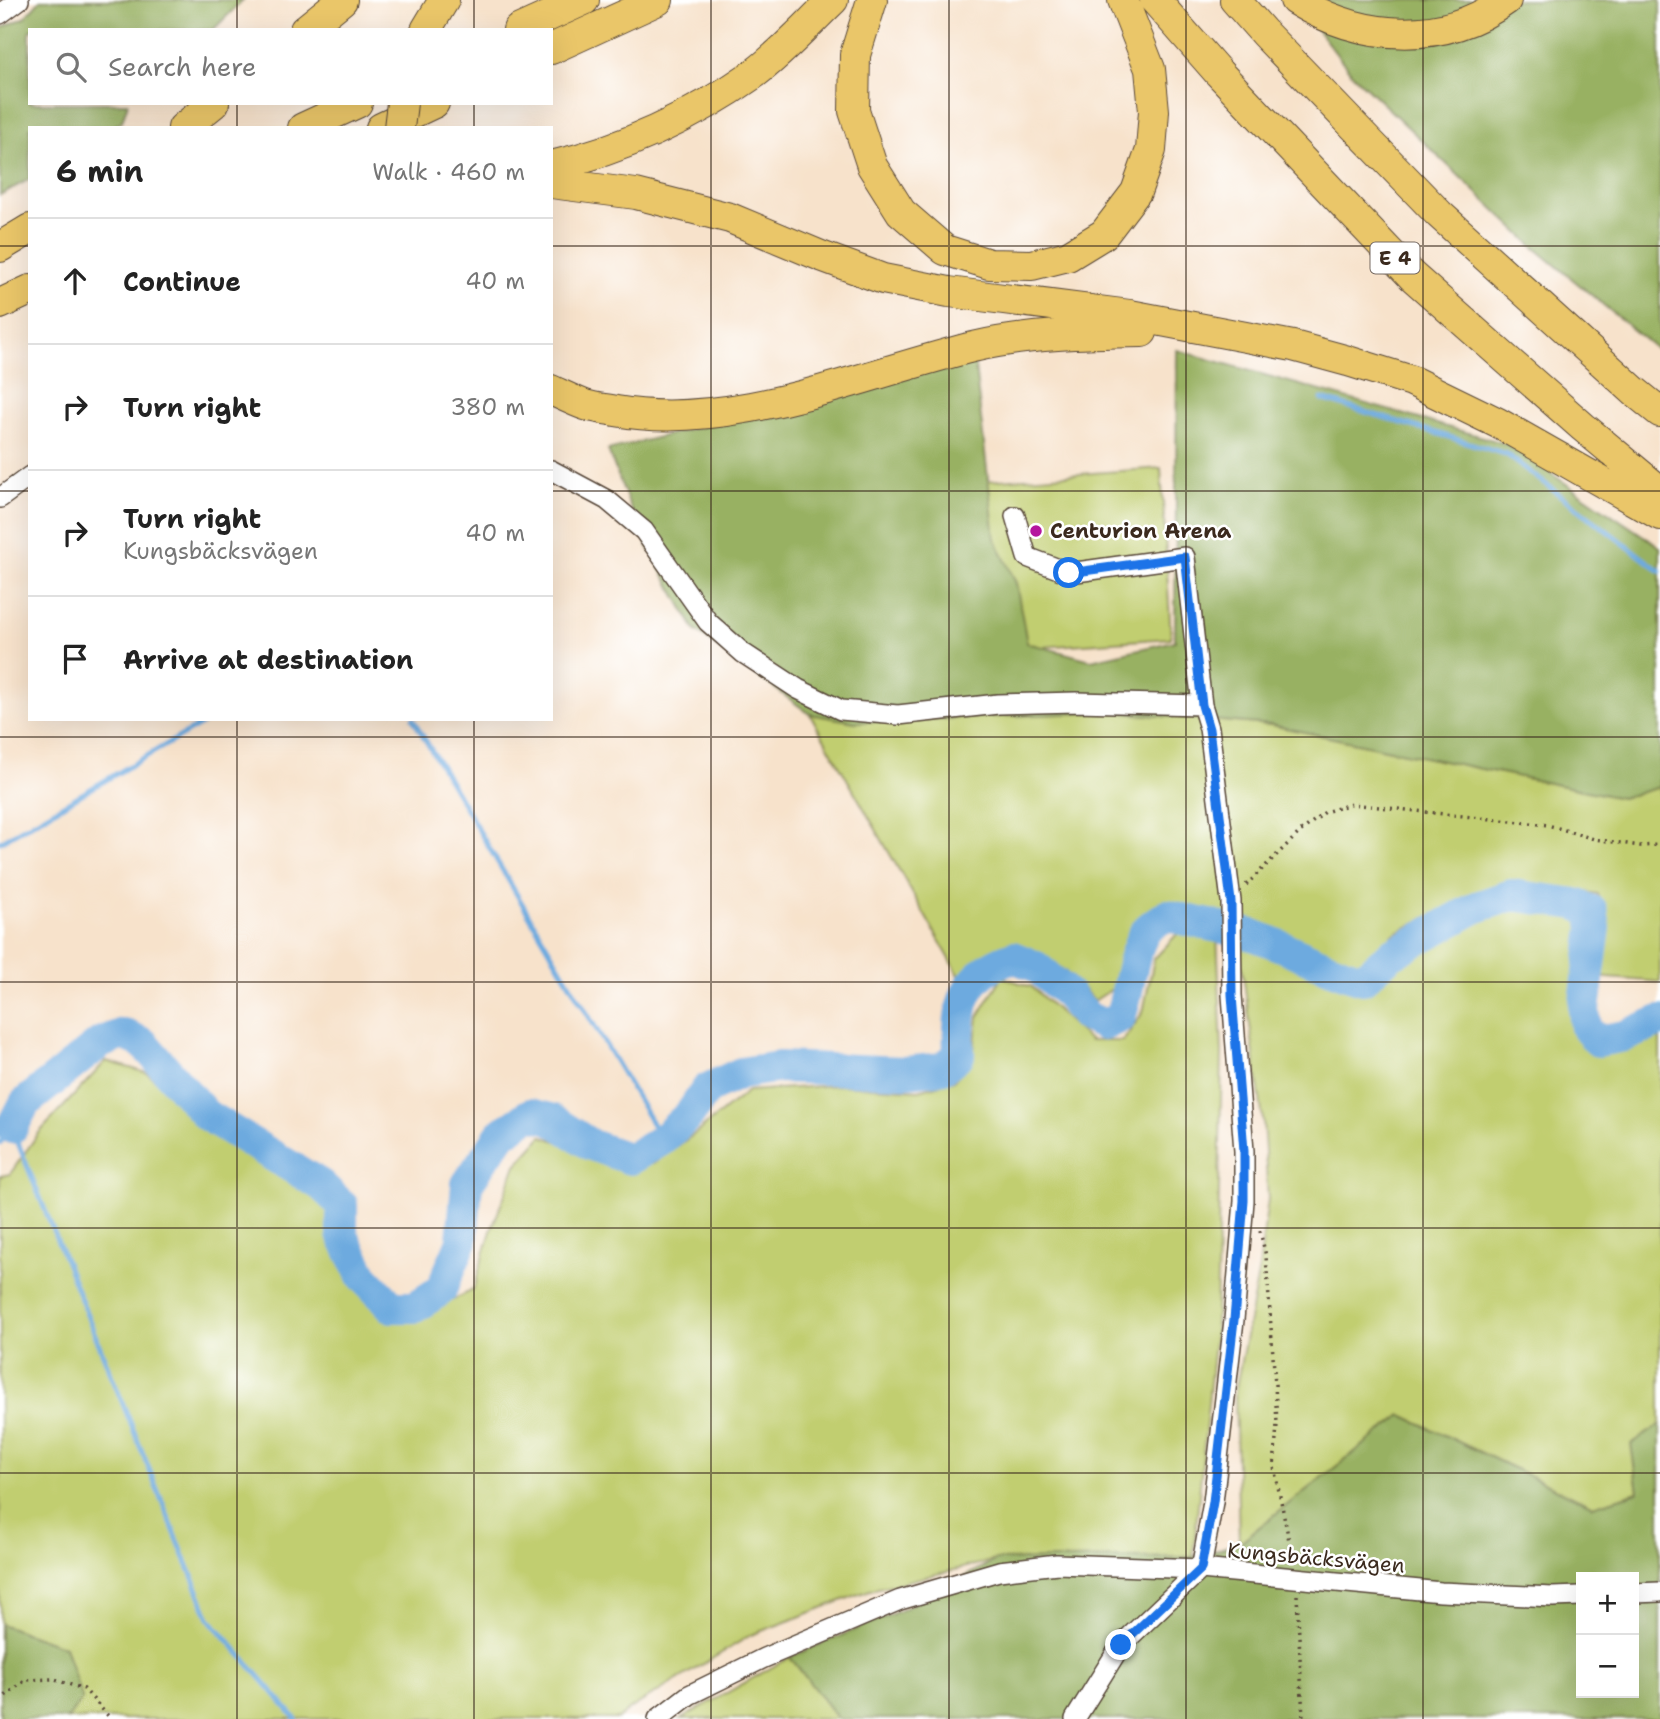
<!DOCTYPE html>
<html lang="en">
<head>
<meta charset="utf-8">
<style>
	:root { --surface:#fff; --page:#f2f2f2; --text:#222; --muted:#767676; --line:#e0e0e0 }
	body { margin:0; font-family:"Shantell Sans",sans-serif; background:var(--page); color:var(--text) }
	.controls { position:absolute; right:21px; bottom:21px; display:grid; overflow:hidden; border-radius:0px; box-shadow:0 7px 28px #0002 }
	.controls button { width:63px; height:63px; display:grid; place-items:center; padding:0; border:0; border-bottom:2px solid var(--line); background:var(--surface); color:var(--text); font:35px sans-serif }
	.stop { position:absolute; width:21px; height:21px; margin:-16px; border:5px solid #1a73e8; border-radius:50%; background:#fff }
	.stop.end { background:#1a73e8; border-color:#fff; box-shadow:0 2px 7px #0008 }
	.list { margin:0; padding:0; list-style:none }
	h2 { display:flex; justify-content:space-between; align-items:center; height:91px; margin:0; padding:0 28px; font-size:30px }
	h2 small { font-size:23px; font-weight:400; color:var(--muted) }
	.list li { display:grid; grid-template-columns:46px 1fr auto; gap:21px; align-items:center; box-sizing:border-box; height:126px; padding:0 28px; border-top:2px solid var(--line) }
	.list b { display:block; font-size:26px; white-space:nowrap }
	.list p { margin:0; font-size:23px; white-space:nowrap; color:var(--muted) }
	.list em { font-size:23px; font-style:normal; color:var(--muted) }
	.icon { flex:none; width:38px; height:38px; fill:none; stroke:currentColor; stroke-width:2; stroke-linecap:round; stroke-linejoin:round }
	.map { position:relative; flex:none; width:1660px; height:1719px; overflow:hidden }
	.search { position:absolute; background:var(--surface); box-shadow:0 7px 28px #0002; left:28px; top:28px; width:525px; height:77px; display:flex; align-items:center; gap:18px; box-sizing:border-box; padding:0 24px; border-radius:0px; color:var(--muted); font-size:26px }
	.panel { position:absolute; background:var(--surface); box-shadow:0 7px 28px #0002; left:28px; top:126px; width:525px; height:595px; border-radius:0px }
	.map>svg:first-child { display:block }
	.green { fill:#c1ce6f; stroke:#7e7c46; stroke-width:2 }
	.forest { fill:#98b162; stroke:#6a6e40; stroke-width:2; fill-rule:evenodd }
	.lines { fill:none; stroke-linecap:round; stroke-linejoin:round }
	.stream { stroke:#6daadf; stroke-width:5 }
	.river { stroke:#6daadf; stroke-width:32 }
	.minor-casing { stroke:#574638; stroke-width:22 }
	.highway-casing { stroke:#574638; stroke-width:32 }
	.path { stroke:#574638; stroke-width:3.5; stroke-dasharray:2 5; stroke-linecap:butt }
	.minor { stroke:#fff; stroke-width:19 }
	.highway { stroke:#eac669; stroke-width:30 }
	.highway-bridge-casing { stroke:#574638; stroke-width:32; stroke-linecap:butt }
	.highway-bridge { stroke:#eac669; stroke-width:30 }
	.route { stroke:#1a73e8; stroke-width:9 }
	.grid { fill:none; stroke:#3b2a1e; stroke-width:2; stroke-opacity:0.55 }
	.poi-dot { fill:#b5179e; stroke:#fff; stroke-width:2.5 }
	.labels { text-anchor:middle; stroke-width:5; stroke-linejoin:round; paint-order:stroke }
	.shield { fill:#fff; stroke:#766a62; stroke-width:2 }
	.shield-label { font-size:19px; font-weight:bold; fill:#3b2a1e }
	.poi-label { font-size:21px; font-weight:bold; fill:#3b2a1e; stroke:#fff; text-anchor:start }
	.street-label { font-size:21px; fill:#3b2a1e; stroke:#fff }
</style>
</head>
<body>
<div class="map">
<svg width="1660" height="1719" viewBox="0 0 1660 1719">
	<rect width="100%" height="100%" fill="#fff"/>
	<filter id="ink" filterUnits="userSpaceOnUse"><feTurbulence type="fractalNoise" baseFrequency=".0143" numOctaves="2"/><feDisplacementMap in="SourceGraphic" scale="14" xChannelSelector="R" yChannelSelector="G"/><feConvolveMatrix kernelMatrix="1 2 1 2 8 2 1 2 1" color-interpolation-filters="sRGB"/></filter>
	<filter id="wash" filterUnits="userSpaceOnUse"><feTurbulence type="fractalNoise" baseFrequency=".00686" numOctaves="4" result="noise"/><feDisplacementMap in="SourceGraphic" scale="28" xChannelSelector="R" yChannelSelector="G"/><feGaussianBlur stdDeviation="1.57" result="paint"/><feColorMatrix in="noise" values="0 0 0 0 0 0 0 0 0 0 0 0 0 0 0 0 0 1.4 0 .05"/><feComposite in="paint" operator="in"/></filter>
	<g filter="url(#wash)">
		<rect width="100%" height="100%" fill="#f7e2cb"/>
		<path class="green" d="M 1161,468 L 1171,638 L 1012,649 L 903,487 Z
			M 1111,712 L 1271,725 L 1621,798 L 1660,787 L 1660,982 L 1595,977 L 1602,962 L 1608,921 L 1598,894 L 1514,882 L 1472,895 L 1395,933 L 1363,964 L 1283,941 L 1244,922 L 1205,915 L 1170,904 L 1145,918 L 1124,950 L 1120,984 L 1094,1001 C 1066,968 1048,955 1007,943 L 986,955 L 963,982 L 810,714 L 856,722 Z
			M 1521,899 L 1570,909 L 1587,920 L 1587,941 L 1577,982 L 1574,1031 L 1594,1047 L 1628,1043 L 1660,1031 L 1660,1425 L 1632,1444 L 1638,1492 L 1593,1506 L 1402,1415 L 1239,1543 L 1235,1392 L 1259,1269 L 1268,1199 L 1263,1120 L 1238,937 L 1277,949 L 1347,984 L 1369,989 L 1412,947 L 1490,908 Z
			M 1178,933 L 1217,933 L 1222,1053 L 1216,1322 L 1193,1557 L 1165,1558 L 1112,1576 L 996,1560 L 870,1590 L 751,1635 L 630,1709 L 618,1719 L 67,1719 L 82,1699 L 65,1647 L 0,1624 L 0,1176 L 10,1174 L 38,1134 L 106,1061 L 147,1073 L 196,1114 L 268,1156 L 321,1191 L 351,1269 L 387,1317 L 432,1310 L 473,1290 L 491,1231 L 516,1165 L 542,1136 L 596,1155 L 653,1164 L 697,1132 L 748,1091 L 839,1085 L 919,1090 L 954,1080 L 973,1058 L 978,1017 L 1002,977 L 1032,987 L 1090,1041 L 1123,1041 L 1143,1012 L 1154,959 Z
			M 790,1657 L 838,1719 L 681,1719 Z"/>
		<path class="forest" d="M 40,0 L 243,0 L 213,30 L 30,30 L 30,103 L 128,103 L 122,121 L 112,128 L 30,128 L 30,179 L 0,195 L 0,29 L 24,18 Z
			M 1294,0 L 1660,0 L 1660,352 L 1535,248 L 1353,75 Z
			M 1177,350 L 1507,444 L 1660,547 L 1660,787 L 1621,798 L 1271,725 L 1111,712 L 856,722 L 810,714 L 695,630 L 640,532 L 608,450 L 974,358 L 995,538 L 1016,583 L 1027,643 L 1091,660 L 1175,641 Z
			M 1402,1415 L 1593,1506 L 1638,1492 L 1631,1444 L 1660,1425 L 1660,1719 L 838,1719 L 790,1657 L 899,1611 L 996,1560 L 1193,1557 L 1239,1543 ZM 1581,1577 L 1634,1577 L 1634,1693 L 1581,1693 Z
			M 0,1624 L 65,1647 L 82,1699 L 67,1719 L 0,1719 Z"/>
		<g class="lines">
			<path class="stream" d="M 1322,399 L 1506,454 L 1660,571
				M 413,719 L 662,1140
				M 0,842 L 210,719
				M 0,1143 L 12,1128 L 209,1618 L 296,1719"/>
			<path class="river" d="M 12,1128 L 25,1103 L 100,1043 L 123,1034 L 143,1043 L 206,1115 L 321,1185 L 342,1205 L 342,1234 L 363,1276 L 392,1307 L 415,1307 L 441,1290 L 462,1241 L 467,1184 L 501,1134 L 530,1114 L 551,1119 L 591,1145 L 630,1159 L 662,1140 L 690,1114 L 707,1089 L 741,1073 L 779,1067 L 906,1072 L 943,1068 L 959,1055 C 957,1007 962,974 1013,957 L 1035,966 L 1068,994 L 1085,1016 L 1104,1025 L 1120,1017 C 1130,989 1130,958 1145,932 C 1150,925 1160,920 1167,915 C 1195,923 1224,927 1252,935 C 1290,947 1324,969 1363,979 L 1390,955 L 1477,907 L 1512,895 L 1576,904 L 1592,911 L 1595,928 L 1584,1009 L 1586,1028 L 1598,1041 L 1625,1036 L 1660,1021"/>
		</g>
	</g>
	<g filter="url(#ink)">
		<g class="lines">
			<g class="minor-casing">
				<path id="minor" d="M 0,14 L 19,0
					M 551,470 L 607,500 L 644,531 L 708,622 L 743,653 L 798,689 L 841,710 L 898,715 L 998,704 L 1076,702 L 1202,705 L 1209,728 L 1231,901 L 1232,995 L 1244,1151 L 1244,1201 L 1234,1320 L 1213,1502 L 1201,1569
					M 0,498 L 30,476
					M 1015,516 L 1027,557 L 1069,573 L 1185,557 L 1202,705
					M 1634,1593 L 1660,1592
					M 658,1719 L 689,1695 L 764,1658 L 900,1600 L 999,1571 L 1057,1564 L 1201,1569 L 1441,1592 L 1553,1597 L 1581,1596
					M 1075,1719 L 1121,1645 L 1201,1569"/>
			</g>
			<g class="highway-casing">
				<path id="highway" d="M 872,0 L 855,55 L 854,111 L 872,166 L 901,212 L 945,250 L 989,264 L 1032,265 L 1068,256 L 1104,234 L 1136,192 L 1151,150 L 1154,111 L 1150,69 L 1123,0
					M 1155,0 L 1219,73 L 1412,276 L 1583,427 L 1660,491
					M 1235,0 L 1265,34 L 1439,214 L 1634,391 L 1660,412
					M 1295,0 C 1360,40 1442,47 1506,0
					M 305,30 L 342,0
					M 426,30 L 444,0
					M 518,30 L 584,0
					M 551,49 L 658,0
					M 183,128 L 214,103
					M 303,128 L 357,103
					M 381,128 L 434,103
					M 551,166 C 624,149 694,116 755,73 C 783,52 808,24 833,0
					M 551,183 L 636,194 L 730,218 L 821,256 L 883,279 L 949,292 L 1130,315 L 1293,346 L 1348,361 L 1412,381 L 1498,423 L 1660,515
					M 0,247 L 30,229
					M 0,304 L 30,290
					M 551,390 C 562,395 574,401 585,405 C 595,408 606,409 616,411 C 731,432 863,374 973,347 C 1029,334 1086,333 1142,332"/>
			</g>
			<path class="path" d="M 1246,885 L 1300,832 L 1325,812 L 1351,804 L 1548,825 L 1594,839 L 1640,846 L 1660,845
				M 1260,1231 L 1266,1256 L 1275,1384 L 1277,1424 L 1274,1467 L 1293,1560
				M 1297,1595 L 1303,1719
				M 0,1700 L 26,1680 L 52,1679 L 84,1689 L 111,1719"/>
			<use href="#minor" class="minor"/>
			<use href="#highway" class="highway"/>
			<g class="highway-bridge-casing">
				<path id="highway-bridge" d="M 399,128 L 402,103"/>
			</g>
			<use href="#highway-bridge" class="highway-bridge"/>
		</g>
	</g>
	<g class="lines" filter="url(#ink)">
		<path class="route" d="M 1069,573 L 1185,557 L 1202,705 L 1209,729 L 1231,901 L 1232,995 L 1244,1151 L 1244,1201 L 1234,1320 L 1213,1502 L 1201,1569 L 1121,1645"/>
	</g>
	<path class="grid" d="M 237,0 L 237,30M 474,0 L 474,30M 711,0 L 711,1719M 949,0 L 949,1719M 1186,0 L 1186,1719M 1423,0 L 1423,1719M 237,103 L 237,128M 474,103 L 474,128M 0,246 L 30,246M 551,246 L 1660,246M 0,491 L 30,491M 551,491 L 1660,491M 237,719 L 237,1719M 474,719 L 474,1719M 0,737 L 1660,737M 0,982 L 1660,982M 0,1228 L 1660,1228M 0,1473 L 1660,1473"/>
	<circle class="poi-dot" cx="1036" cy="531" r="7"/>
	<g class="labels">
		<rect class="shield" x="1370.5" y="242.5" width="49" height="31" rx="5"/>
		<g class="shield-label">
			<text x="1395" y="265">E 4</text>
		</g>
		<g class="poi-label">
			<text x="1050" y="538">Centurion Arena</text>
		</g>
		<g class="street-label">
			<text transform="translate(1316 1558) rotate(5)" y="7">Kungsbäcksvägen</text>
		</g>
	</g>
</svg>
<div class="controls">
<button>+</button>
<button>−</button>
</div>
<div class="stop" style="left:1069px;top:573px"></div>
<div class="stop end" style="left:1121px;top:1645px"></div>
<div class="search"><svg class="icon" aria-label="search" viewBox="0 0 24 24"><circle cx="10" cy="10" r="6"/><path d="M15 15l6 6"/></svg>Search here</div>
<section class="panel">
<h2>6 min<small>Walk · 460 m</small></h2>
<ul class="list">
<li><svg class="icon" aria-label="ahead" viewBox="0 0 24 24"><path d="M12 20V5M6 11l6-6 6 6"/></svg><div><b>Continue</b></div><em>40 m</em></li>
<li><svg class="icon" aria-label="right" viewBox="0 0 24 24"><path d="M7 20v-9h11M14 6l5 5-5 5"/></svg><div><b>Turn right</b></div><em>380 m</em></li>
<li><svg class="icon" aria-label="right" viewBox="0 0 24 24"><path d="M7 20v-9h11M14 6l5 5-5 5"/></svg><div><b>Turn right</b><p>Kungsbäcksvägen</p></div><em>40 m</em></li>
<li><svg class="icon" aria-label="arrive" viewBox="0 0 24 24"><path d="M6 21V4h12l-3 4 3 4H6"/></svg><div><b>Arrive at destination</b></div></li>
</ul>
</section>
</div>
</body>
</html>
